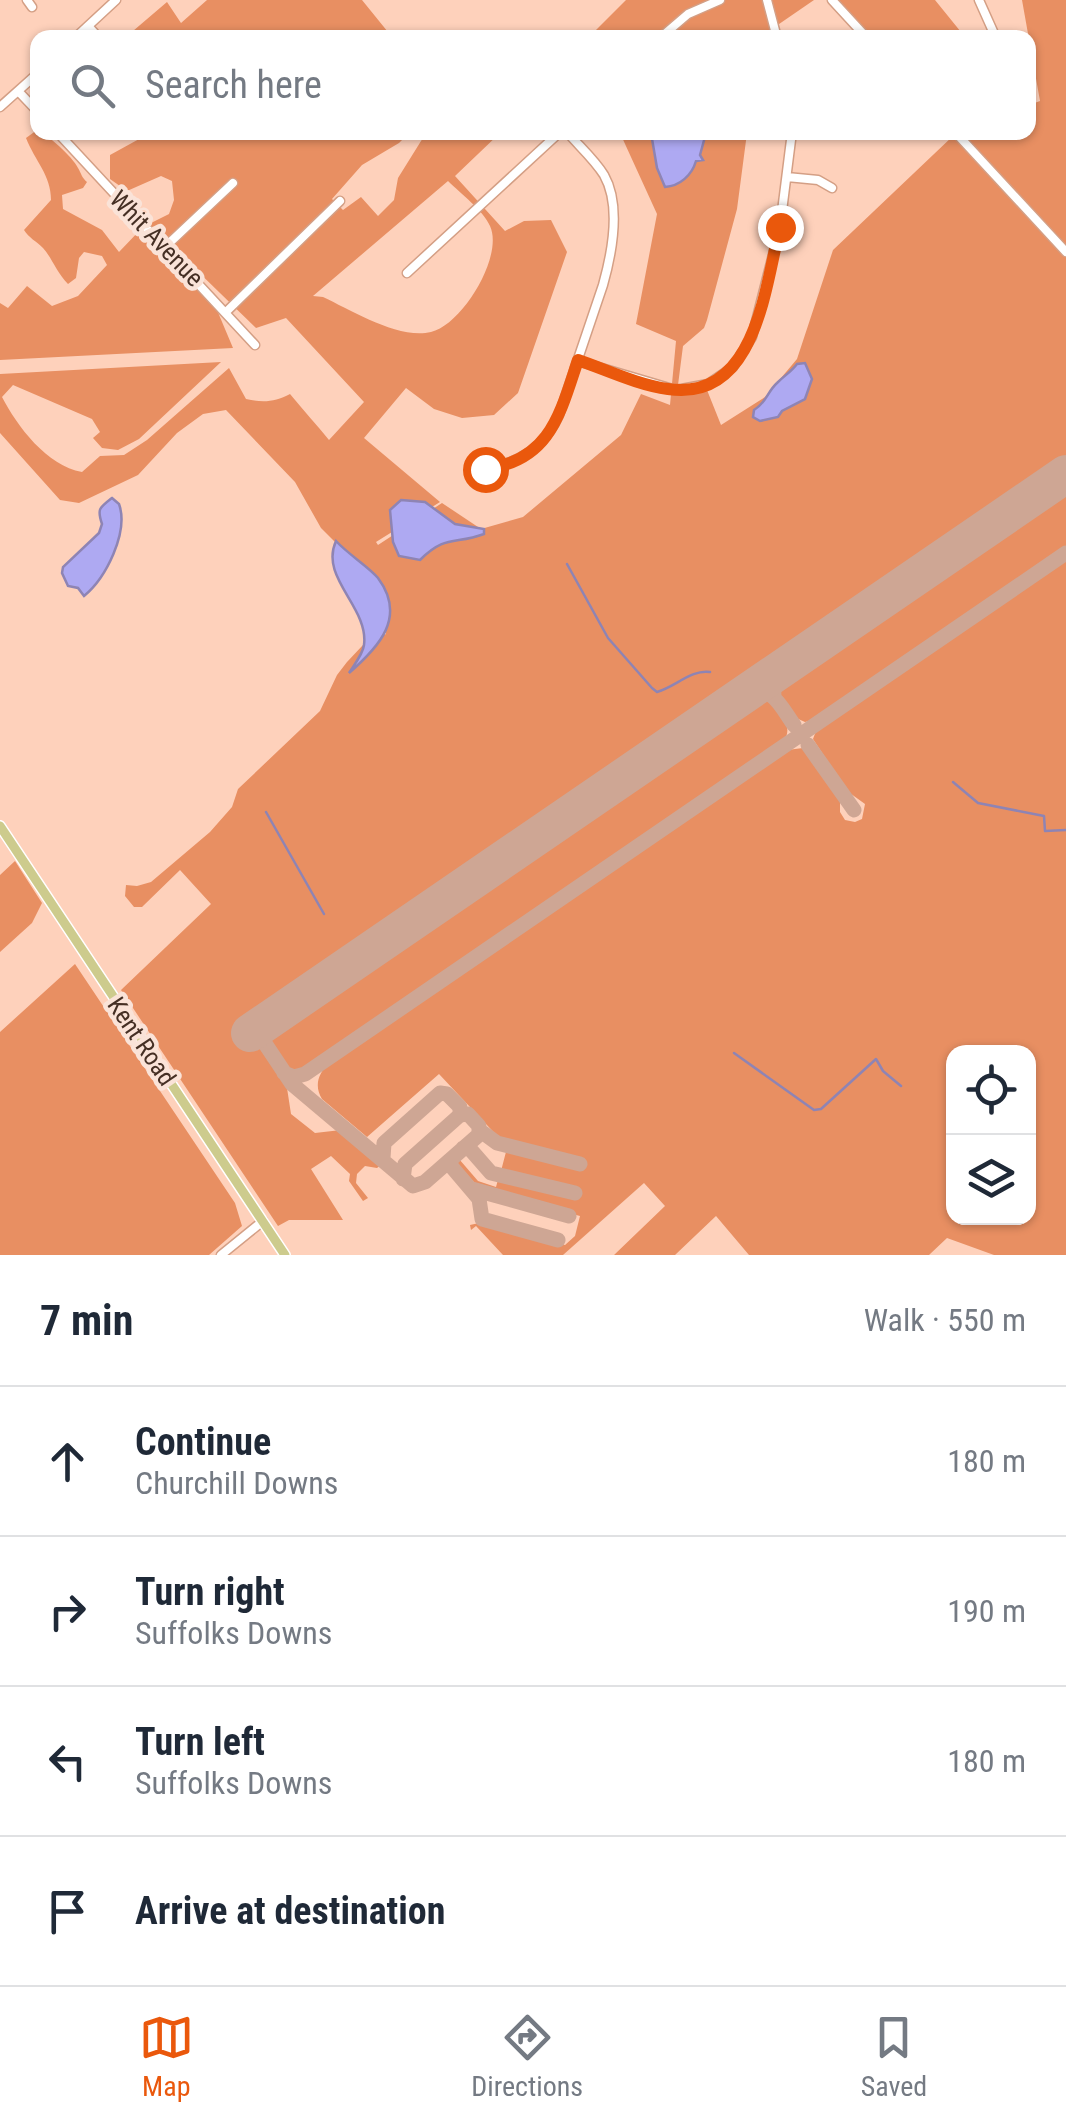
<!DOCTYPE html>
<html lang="en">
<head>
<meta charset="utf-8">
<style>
	:root { --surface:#fff; --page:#f6f6f7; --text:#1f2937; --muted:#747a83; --line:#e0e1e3; --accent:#ea580c }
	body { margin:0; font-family:"Roboto Condensed",sans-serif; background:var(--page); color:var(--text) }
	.controls { position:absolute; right:30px; bottom:30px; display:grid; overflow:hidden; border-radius:20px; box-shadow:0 2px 8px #0004 }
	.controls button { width:90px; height:90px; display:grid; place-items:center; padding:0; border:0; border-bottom:2px solid var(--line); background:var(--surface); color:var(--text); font:50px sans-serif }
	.stop { position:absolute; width:30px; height:30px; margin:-22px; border:8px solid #ea580c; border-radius:50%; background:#fff }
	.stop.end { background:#ea580c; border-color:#fff; box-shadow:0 2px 10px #0008 }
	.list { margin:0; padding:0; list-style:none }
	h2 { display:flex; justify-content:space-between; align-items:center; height:130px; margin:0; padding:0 40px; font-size:42px }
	h2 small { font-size:32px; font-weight:400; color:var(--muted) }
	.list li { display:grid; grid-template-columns:65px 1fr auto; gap:30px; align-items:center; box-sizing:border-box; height:150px; padding:0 40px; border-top:2px solid var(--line) }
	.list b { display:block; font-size:38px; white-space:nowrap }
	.list p { margin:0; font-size:32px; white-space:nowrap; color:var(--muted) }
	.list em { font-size:32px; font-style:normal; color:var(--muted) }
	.icon { flex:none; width:55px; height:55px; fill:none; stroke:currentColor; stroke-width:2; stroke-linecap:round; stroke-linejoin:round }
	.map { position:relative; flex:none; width:1066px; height:1255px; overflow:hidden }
	.search { position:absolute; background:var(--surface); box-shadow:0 2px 8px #0004; left:30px; right:30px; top:30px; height:110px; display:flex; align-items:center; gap:25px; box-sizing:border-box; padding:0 35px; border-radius:20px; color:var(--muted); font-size:38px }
	.sheet { height:730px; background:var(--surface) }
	nav { display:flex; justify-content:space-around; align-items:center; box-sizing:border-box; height:140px; border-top:2px solid var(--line); background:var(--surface); font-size:28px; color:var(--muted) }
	nav a { display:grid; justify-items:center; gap:5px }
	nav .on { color:var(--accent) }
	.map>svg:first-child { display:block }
	.green { fill:#e88f62; fill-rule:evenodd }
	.water { fill:#aea9f2; stroke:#8e84b4; stroke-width:2.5 }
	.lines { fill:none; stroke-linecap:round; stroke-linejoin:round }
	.stream { stroke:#8e84b4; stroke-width:2.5 }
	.taxiway { stroke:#cea694; stroke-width:15 }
	.runway { stroke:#cea694; stroke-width:38 }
	.minor-casing { stroke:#d49f85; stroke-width:11 }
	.major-casing { stroke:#fff; stroke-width:12 }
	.minor { stroke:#fff; stroke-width:8 }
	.major { stroke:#cdcb8d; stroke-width:9 }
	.route { stroke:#ea580c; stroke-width:12 }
	.labels { text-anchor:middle; stroke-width:9; stroke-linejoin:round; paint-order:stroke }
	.street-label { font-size:25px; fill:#452f24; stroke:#fae3d8 }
</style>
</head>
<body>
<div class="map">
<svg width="1066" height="1255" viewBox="0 0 1066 1255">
	<rect width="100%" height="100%" fill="#fed1bb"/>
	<path class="green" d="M 207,0 L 362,0 L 392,37 L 132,37 L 133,31 L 167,2 L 181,23 Z
		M 626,0 L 814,0 L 760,37 L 666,37 L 662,32 L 655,37 L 588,38 Z
		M 836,0 L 935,0 L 965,37 L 871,37 Z
		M 1022,0 L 1066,0 L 1066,247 L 960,133 L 1028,132 L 1029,105 L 1040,101 Z
		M 37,130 C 46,133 73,157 78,168 C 81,173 82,178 87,182 L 83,188 L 62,195 L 63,209 L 102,230 L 119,252 L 142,228 L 217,310 L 233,348 L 0,360 L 0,303 L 8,308 L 27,286 L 52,306 L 78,296 L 107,265 L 102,256 L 84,252 L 79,258 L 76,278 L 68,284 C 57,273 52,258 43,248 C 36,241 29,238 24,230 L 51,200 C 51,175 35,161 26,138 Z
		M 150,133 L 409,133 L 399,143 L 362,165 L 332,199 L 343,210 L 361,197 L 378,216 L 394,200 L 398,178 L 426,133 L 472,133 L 479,140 L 488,133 L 500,133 L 455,176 L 505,231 L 524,221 L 551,220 L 567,252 L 518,393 L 494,415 L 462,418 L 434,409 L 406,388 L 364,438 L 440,502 L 376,542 L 378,545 L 442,503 L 481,529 L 523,517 L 621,435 L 641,394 L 670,405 L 676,341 L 636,324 L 657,214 L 620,133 L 747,133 L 737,209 L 707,320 L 704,328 L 683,346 L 678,385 L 681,395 L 707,390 L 721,425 L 765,397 L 797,359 L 833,250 L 954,135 L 1066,256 L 1066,464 L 246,1026 L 287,1088 L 291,1114 L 315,1133 L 341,1130 L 382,1164 L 377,1168 L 365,1166 L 357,1174 L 356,1183 L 368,1198 L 363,1201 L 349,1181 L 350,1174 L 331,1156 L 311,1169 L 343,1220 L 289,1220 L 278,1226 L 121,990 L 211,904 L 180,870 L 142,907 L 134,907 L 125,896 L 126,885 L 137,886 L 151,882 L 210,832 L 232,807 L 238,789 L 320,711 L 337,675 L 347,662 L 363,645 L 386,634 L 376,576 L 351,558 L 321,528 L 295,482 L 226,410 L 203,414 L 177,433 L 138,475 L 79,503 L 60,500 L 0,433 L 0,374 L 221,362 L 139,439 L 118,450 L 102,448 L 93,438 L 100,432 L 92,419 L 13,385 L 2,397 C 17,426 47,466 82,472 L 100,456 L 124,455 L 147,440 L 229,368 L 246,399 C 263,403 275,402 290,394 C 303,410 317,425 329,440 L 364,402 L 286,318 L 256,328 L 149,224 L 169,214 L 174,200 L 172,181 L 161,176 L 127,191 L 110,179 L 110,155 ZM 448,181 C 461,194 483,210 490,226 C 504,256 462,325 431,332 C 399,340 351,310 323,297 L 313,296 Z
		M 1066,484 L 1066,546 L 813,720 L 805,722 L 796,718 L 778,692 L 784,677 Z
		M 1066,559 L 1066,1255 L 994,1255 L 947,1238 L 929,1255 L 749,1255 L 716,1216 L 675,1255 L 614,1255 L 665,1206 L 644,1183 L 563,1255 L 503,1255 L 476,1226 L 471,1230 L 470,1225 L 479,1223 L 565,1245 L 575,1236 L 580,1216 L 481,1190 L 456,1162 L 459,1159 L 478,1181 L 496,1187 L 499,1176 L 574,1195 L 575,1190 L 501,1171 L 507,1148 L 581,1167 L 583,1161 L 501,1140 L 439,1074 L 367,1137 L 322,1099 C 314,1086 318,1073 329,1064 L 787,750 L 803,748 L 840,799 L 840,812 L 845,820 L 855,822 L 862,819 L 865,804 L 847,791 L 813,739 L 816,731 ZM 954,1052 L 1028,1052 L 1028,1218 L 954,1218 Z
		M 757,696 L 769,699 C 779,711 793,724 785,739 L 304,1069 L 296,1072 L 286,1068 L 269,1040 L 274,1027 Z
		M 15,861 L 42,903 L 32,923 L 0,952 L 0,875 Z
		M 75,964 L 235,1203 L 242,1226 L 209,1255 L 0,1255 L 0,1032 Z"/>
	<path class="water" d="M 651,133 L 706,133 L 700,155 L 703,160 L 696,161 C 692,175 680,186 665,187 L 657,168 Z
		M 805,363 L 812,379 L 805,399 L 782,411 L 778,417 L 760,421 L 753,417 L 754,410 C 767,402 767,392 777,383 C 785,375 791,372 797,364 Z
		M 112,498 L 119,504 C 129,532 106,578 84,596 L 78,588 L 68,586 L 62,573 L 63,567 L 99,533 L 102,524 C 97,509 99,508 112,498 Z
		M 401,500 L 425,502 L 455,524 L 484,529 L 484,534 C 455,545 446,534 420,560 L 399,556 L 393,542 L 390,510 Z
		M 336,541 C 349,555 369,567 378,578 C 407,617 379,647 349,673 C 354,665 363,654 364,645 C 369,607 319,578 336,541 Z"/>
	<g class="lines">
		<path class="stream" d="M 567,564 L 608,638 L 652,688 L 657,692 C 675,687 692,669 710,672
			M 953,782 L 978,803 L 1044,816 L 1045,831 L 1066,830
			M 266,812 L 324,914
			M 734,1053 L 814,1110 L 821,1109 L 876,1059 L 883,1071 L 901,1086"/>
		<path class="taxiway" d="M 748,692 C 773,685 781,707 794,725
			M 774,696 L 773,679 L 785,667
			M 808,745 L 854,810
			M 275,1016 L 264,1031 L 264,1042 L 292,1084 L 413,1186 L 425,1182 L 482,1132 L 497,1143 L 580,1164
			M 284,1073 L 294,1077 L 305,1074 L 1066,553
			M 463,1148 L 470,1149 L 491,1173 L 575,1193
			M 383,1158 L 384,1143 L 440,1093 L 447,1094 L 460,1107 L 460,1115
			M 451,1159 L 451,1166 L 479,1199 L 482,1219 L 558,1240
			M 403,1179 L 405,1164 L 460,1115 L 468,1114 L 479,1126 L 479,1134
			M 472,1189 L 569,1216"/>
		<path class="runway" d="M 250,1033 L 1066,474"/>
		<g class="minor-casing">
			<path id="minor" d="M 27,0 L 32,7
				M 767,0 L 777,38
				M 832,0 L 867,38
				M 979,0 L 996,38
				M 88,26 L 99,38
				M 75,38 L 116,0
				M 660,38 L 688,14 L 720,0
				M 18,91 L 38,112
				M 0,107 L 38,73
				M 57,132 L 255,345
				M 955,132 L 1066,252
				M 787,177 L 818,180 L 832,188
				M 165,247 L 233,183
				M 407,273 L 560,132
				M 226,312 L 340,201
				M 578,361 L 676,390 L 708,384 L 733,367 L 752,337 L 780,227 L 792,132
				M 471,469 C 511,468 542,453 559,415 L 603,285 C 612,253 621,205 604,175 C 594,159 579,146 567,132
				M 221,1255 L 263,1221"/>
		</g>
		<g class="major-casing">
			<path id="major" d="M 0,826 L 285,1255"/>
		</g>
		<use href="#minor" class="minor"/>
		<use href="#major" class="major"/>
	</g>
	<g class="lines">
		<path class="route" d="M 485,469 C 550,461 560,414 578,360 C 607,370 638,385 668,389 C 756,402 765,287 780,227"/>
	</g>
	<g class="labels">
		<g class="street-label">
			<text transform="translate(157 238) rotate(46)" y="9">Whit Avenue</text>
			<text transform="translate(142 1041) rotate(56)" y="9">Kent Road</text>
		</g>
	</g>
</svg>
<div class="controls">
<button><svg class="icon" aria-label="locate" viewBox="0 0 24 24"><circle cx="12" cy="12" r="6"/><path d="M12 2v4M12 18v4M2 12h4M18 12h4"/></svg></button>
<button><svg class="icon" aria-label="layers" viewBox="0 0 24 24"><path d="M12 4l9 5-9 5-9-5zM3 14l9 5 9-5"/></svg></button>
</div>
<div class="stop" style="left:485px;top:469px"></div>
<div class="stop end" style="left:780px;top:227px"></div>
<div class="search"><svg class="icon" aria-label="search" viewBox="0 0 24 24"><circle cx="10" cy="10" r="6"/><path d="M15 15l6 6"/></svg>Search here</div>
</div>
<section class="sheet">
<h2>7 min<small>Walk · 550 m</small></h2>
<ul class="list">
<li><svg class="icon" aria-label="ahead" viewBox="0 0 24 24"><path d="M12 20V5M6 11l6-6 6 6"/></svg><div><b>Continue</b><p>Churchill Downs</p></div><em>180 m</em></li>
<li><svg class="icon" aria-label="right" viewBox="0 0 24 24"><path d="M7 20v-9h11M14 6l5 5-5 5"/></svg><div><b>Turn right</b><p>Suffolks Downs</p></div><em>190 m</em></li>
<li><svg class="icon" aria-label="left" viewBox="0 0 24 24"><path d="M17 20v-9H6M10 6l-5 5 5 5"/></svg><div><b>Turn left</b><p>Suffolks Downs</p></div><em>180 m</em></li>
<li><svg class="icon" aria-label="arrive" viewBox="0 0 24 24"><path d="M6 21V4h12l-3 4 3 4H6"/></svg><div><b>Arrive at destination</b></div></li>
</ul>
</section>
<nav>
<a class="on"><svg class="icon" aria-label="map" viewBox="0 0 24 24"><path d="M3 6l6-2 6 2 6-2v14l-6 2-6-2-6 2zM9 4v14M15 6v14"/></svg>Map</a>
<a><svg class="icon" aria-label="directions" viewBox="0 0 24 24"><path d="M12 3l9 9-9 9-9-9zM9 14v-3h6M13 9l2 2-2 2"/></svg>Directions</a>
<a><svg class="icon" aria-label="saved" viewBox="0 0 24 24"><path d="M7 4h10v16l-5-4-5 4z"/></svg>Saved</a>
</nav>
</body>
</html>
